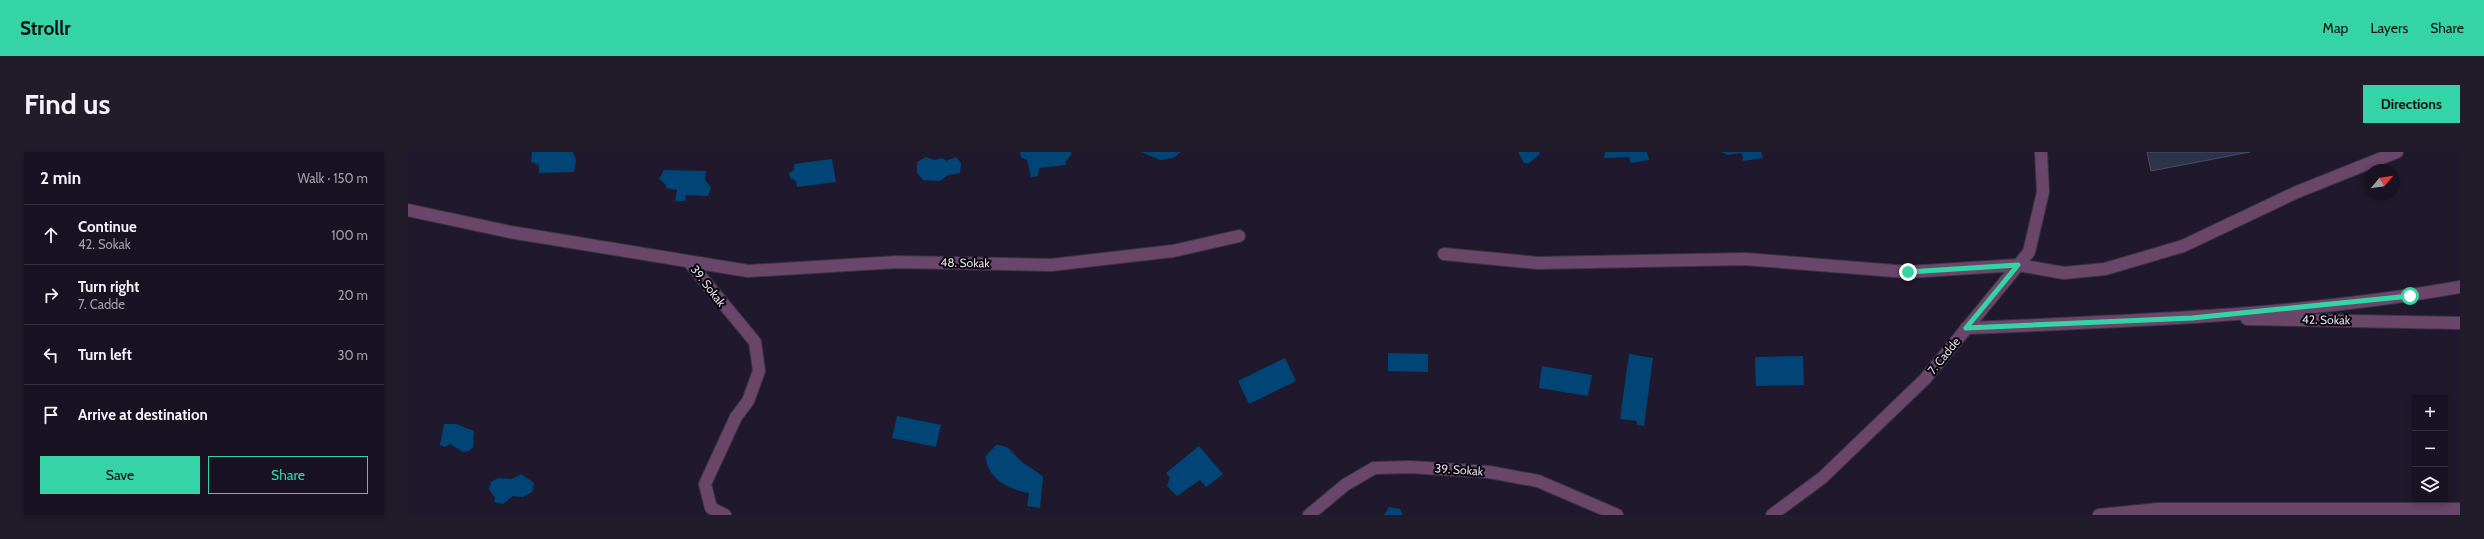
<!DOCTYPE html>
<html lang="en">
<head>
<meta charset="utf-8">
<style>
	:root { --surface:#181222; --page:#211b2a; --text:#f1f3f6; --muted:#9f9ea5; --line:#363240; --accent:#35d4a7 }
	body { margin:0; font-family:Cabin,sans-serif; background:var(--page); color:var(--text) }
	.controls { position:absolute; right:12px; bottom:12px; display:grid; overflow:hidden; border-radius:0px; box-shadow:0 2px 6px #0003 }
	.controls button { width:36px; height:36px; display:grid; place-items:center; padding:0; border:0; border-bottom:1px solid var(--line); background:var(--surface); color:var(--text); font:20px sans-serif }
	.compass { position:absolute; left:1956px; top:12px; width:36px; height:36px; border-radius:50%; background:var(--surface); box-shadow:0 2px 6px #0003; rotate:61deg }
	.stop { position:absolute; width:12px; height:12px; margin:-9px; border:3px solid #35d4a7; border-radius:50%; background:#fff }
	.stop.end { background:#35d4a7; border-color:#fff; box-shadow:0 1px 4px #0008 }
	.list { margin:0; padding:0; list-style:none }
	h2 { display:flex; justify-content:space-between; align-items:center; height:52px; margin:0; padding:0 16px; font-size:17px }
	h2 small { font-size:13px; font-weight:400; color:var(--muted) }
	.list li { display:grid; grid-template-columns:26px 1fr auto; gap:12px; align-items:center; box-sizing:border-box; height:60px; padding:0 16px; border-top:1px solid var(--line) }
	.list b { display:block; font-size:15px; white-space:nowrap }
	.list p { margin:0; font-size:13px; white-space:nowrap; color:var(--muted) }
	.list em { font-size:13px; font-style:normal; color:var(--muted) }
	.actions { display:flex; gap:8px; padding:12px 16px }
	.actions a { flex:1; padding:9px 0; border:1px solid var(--accent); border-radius:0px; text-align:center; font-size:14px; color:var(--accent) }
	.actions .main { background:var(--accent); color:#111 }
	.icon { flex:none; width:22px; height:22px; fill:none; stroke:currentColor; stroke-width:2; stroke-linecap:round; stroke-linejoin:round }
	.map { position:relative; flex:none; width:2052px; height:363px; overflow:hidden; border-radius:0px }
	header { display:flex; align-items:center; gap:24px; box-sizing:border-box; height:56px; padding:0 20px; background:var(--accent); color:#111 }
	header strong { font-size:19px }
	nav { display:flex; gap:22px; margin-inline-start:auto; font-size:14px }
	.intro { display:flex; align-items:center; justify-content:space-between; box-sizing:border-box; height:96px; padding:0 24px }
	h1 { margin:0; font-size:28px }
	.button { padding:10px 18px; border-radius:0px; background:var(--accent); color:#111; font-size:14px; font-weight:700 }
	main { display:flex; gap:24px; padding:0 24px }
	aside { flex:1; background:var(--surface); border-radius:0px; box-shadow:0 2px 6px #0003 }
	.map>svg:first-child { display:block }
	.water { fill:#014576 }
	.building { fill:#2d3349; stroke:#494f67 }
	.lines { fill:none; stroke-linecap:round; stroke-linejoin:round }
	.minor-casing { stroke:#3b3347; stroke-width:14 }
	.minor { stroke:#6a466a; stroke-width:12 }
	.route { stroke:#35d4a7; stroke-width:5 }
	.labels { text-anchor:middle; stroke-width:4; stroke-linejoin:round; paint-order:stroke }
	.street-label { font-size:12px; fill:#dfdae9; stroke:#09060e }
</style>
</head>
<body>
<header>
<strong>Strollr</strong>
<nav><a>Map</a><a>Layers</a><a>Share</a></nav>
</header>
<div class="intro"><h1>Find us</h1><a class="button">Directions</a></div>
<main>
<aside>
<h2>2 min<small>Walk · 150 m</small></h2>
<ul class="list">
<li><svg class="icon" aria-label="ahead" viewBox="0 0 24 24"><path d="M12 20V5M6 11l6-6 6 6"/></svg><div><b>Continue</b><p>42. Sokak</p></div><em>100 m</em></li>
<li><svg class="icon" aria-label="right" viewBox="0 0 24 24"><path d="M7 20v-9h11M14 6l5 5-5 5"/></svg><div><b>Turn right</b><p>7. Cadde</p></div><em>20 m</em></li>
<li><svg class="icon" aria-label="left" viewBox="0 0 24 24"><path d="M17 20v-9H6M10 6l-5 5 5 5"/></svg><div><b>Turn left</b></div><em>30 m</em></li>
<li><svg class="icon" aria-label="arrive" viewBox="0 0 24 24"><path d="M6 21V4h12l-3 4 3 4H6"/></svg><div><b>Arrive at destination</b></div></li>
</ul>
<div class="actions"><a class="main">Save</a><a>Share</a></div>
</aside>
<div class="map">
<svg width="2052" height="363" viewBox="0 0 2052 363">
	<rect width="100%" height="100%" fill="#20182d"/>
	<path class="water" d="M 124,0 L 165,0 L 168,8 L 166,20 L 131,21 L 131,13 L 123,10 Z
		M 612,0 L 663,0 L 663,3 L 658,9 L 658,13 L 631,16 L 630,24 L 623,25 L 619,8 L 613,5 Z
		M 733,0 L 773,0 L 765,6 L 752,8 Z
		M 1110,0 L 1131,0 L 1132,2 L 1120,12 L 1116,11 Z
		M 1197,0 L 1239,0 L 1241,8 L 1223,11 L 1221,5 L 1196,6 Z
		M 1313,0 L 1353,0 L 1355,6 L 1335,9 L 1334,1 L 1320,3 Z
		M 518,5 L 526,8 L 535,6 L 538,9 L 548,5 L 553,11 L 552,21 L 540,23 L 532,29 L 515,28 L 509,21 L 509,10 Z
		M 424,7 L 428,30 L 389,35 L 388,29 L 382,26 L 381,21 L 386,18 L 386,12 Z
		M 256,18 L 298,19 L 297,28 L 303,36 L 300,44 L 278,43 L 277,49 L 267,49 L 269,38 L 258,36 L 258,33 L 251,27 Z
		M 980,201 L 1020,202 L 1020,220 L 980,219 Z
		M 1221,202 L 1245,206 L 1236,274 L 1229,273 L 1229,269 L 1212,267 Z
		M 1395,204 L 1396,233 L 1348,234 L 1347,205 Z
		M 877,206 L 888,229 L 841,252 L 830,229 Z
		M 1134,214 L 1184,223 L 1180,244 L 1131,236 Z
		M 489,264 L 533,273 L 528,295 L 484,286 Z
		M 36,272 L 48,272 L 66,279 L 65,295 L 61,299 L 55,300 L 42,292 L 37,295 L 32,293 Z
		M 588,293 C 601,293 603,300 612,308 C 618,314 628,318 635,325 L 632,356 L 619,354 L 621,341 C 602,338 578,326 578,304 Z
		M 791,294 L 815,322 L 798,335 L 792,328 L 769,344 L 759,334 L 762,326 L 758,321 Z
		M 113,322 L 126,331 L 124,340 L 115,345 L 105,344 L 95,352 L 86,350 L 87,346 L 81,337 L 83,330 L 90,326 L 104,327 Z
		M 981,355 L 992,357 L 995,363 L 976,363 Z"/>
	<path class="building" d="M 1739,0 L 1842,0 L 1743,19 Z"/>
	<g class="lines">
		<g class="minor-casing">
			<path id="minor" d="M 0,58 L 102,80 L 340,119 L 489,110 L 643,113 L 765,99 L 831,84
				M 1036,102 L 1130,111 L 1337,107 L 1500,120 L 1610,113 L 1656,121 L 1697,117 L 1775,94 L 1889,40 L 1989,0
				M 281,110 L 347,190 L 351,219 L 340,249 L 328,265 L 297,332 L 303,356 L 317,363
				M 1839,167 L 2052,171
				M 1558,176 C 1723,169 1889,164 2052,135
				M 901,363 L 937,333 L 966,316 L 1002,315 L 1081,320 L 1130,329 L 1209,363
				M 1364,363 L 1414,326 L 1517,227 L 1621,100 L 1635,40 L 1633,0
				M 1691,363 L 1750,357 L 2052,357"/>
		</g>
		<use href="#minor" class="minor"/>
	</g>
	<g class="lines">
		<path class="route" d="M 1500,120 L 1610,113 L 1558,176 L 1784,166 L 2002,144"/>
	</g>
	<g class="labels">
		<g class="street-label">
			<text transform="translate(557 111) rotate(1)" y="4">48. Sokak</text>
			<text transform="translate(300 134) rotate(52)" y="4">39. Sokak</text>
			<text transform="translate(1918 168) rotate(1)" y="4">42. Sokak</text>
			<text transform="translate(1536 204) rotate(-51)" y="4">7. Cadde</text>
			<text transform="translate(1051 318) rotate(4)" y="4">39. Sokak</text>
		</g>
	</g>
</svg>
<div class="controls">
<button>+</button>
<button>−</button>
<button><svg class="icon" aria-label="layers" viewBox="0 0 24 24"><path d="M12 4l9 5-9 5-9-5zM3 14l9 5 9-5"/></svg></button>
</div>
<svg class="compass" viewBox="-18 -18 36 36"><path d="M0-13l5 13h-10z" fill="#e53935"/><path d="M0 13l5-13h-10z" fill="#9f9ea5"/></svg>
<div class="stop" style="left:2002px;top:144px"></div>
<div class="stop end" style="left:1500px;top:120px"></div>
</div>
</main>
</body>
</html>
